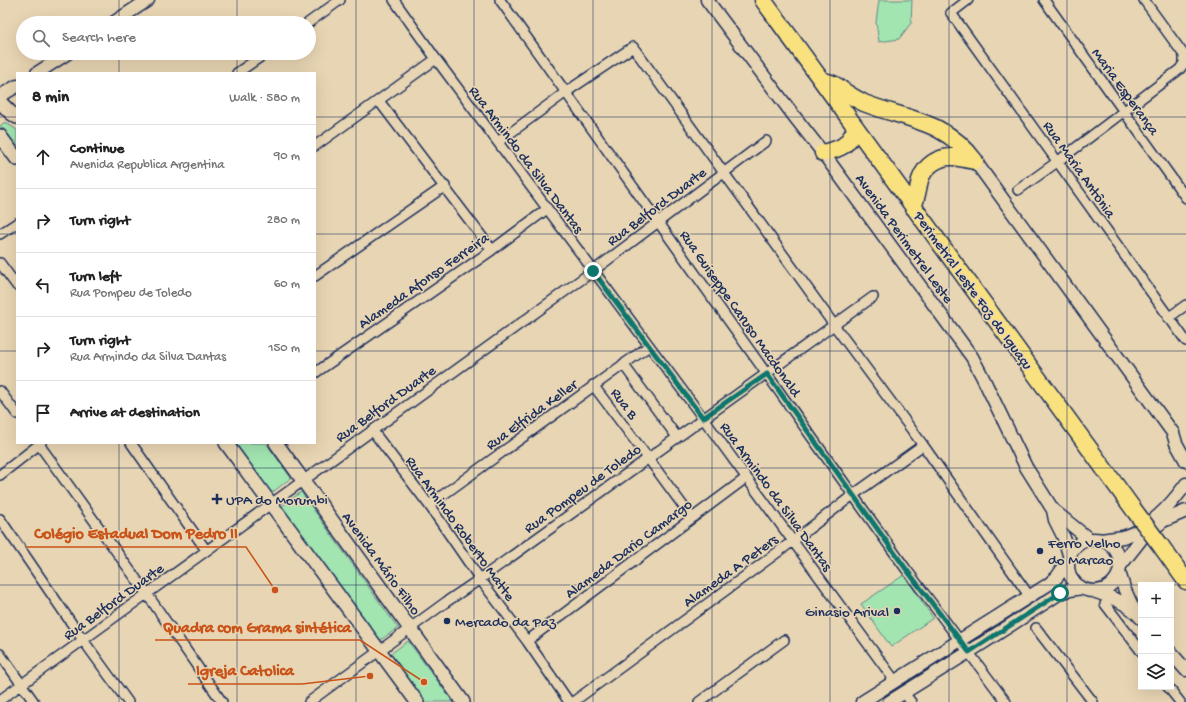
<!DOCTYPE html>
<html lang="en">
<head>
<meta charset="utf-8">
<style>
	:root { --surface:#fff; --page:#f6f6f6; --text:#222; --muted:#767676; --line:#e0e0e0 }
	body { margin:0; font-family:"Gochi Hand",sans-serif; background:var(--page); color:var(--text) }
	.controls { position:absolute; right:12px; bottom:12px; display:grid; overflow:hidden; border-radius:0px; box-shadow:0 4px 16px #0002 }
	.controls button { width:36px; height:36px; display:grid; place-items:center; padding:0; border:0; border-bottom:1px solid var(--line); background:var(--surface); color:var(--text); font:20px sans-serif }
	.stop { position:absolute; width:12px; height:12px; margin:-9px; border:3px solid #0f766e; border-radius:50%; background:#fff }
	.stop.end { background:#0f766e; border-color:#fff; box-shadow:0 1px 4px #0008 }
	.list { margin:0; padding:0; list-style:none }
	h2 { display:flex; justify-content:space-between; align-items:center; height:52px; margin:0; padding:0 16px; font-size:17px }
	h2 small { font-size:13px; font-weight:400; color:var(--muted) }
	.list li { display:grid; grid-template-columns:26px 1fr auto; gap:12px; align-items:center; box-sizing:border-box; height:64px; padding:0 16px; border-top:1px solid var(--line) }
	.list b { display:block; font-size:15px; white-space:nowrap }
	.list p { margin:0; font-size:13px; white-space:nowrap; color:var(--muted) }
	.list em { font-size:13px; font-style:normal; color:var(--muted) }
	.icon { flex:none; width:22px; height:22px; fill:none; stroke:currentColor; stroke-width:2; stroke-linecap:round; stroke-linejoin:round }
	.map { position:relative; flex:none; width:1186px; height:702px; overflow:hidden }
	.search { position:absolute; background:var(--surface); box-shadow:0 4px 16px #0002; left:16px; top:16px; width:300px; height:44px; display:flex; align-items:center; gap:10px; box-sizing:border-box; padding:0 14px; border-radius:22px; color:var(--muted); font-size:15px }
	.panel { position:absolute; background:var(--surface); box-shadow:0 4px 16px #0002; left:16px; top:72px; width:300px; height:372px; border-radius:0px }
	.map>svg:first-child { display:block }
	.green { fill:#a2e5b0; stroke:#5e8a87 }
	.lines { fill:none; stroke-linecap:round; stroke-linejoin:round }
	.minor-casing { stroke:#1b2f5e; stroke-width:12 }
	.tertiary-casing { stroke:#1b2f5e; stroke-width:15 }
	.secondary-casing { stroke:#1b2f5e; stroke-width:16 }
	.trunk-casing { stroke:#1b2f5e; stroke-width:19 }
	.minor { stroke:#e8d5b3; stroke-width:9 }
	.tertiary { stroke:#e8d5b3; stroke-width:12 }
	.secondary { stroke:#e8d5b3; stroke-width:13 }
	.trunk { stroke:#fae180; stroke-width:16 }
	.trunk-bridge-casing { stroke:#1b2f5e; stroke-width:19; stroke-linecap:butt }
	.trunk-bridge { stroke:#fae180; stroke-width:16 }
	.route { stroke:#0f766e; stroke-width:5 }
	.grid { fill:none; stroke:#1b2f5e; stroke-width:1; stroke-opacity:0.55 }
	.poi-dot { fill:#1b2f5e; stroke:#e8d5b3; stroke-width:1.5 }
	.labels { text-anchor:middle; stroke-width:3; stroke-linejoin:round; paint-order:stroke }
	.street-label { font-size:15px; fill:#1b2f5e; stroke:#e8d5b3 }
	.poi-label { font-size:15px; fill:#1b2f5e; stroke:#e8d5b3; text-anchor:start }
	.leader { fill:none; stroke:#c95318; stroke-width:1.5 }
	.callout-dot { fill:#c95318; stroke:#e8d5b3; stroke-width:1.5 }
	.callout-label { font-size:16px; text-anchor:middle; font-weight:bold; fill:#c95318; stroke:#e8d5b3; stroke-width:3; stroke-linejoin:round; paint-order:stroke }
</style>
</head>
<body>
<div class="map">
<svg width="1186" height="702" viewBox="0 0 1186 702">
	<rect width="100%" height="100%" fill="#e8d5b3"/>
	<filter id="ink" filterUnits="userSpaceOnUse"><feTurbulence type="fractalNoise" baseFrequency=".025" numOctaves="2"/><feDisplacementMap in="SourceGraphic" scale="8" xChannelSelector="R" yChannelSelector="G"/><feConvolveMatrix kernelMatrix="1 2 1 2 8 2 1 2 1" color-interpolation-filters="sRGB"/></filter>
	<g filter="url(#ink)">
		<path class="green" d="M 879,0 L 912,0 L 911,23 L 899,39 L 879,42 L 876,22 Z
			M 5,122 L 17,130 L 17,149 L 0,126 Z
			M 234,443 L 266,443 L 291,478 L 270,494 Z
			M 301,492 L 398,628 L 379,641 L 281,507 Z
			M 904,575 L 933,618 L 891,647 L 861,604 Z
			M 408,641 L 453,702 L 423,702 L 389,655 Z"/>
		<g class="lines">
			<g class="minor-casing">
				<path id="minor" d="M 394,0 L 436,59 L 703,418 L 895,681
					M 500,0 L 853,495 L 906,569 L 1006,702
					M 968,0 L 951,13 L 1186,341
					M 1044,0 L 1186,198
					M 308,23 L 340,0
					M 237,73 L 266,53
					M 379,101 L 492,250
					M 498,142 L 566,92 L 633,47 L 834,325 L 923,445 L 1030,597
					M 315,146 L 436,59
					M 1018,190 L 1057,162 L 1180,69 L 1184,63 L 1184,55 L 1144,0
					M 0,234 L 17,223
					M 0,263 L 17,286
					M 315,276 L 445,186
					M 1168,318 L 1186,305
					M 623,364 L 677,437
					M 315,373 L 492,250 L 547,209
					M 593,385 L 648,458 L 692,518
					M 0,391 L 17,414
					M 372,430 L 429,505 L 480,579 L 527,641 L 569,702
					M 38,443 L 147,594 L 222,702
					M 131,443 L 206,550
					M 0,475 L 41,443
					M 429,505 L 649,346
					M 0,519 L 83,640 L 128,702
					M 1105,604 L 1141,651
					M 1036,628 L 1093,702
					M 527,641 L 746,478
					M 0,654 L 34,702
					M 1168,687 L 1180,702
					M 904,693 L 911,702
					M 0,700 L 593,271 L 766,141
					M 309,702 L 446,602 L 480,579 L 873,297
					M 573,702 L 793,541 L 853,495 L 923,445
					M 699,702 L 784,640"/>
			</g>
			<g class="tertiary-casing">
				<path id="tertiary" d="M 707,0 L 794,116 L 823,153 L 972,357 L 982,376 L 1026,467 L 1053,510 L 1055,520 L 1064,538 L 1070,558 L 1057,577 L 1049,584 L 862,702
					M 113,23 L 148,0
					M 37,73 L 68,53
					M 0,96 L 17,86
					M 975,161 L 1173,433 L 1176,443 L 1186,461
					M 1053,510 L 1090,540
					M1068 565a26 26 0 1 1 52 0a26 26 0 1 1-52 0Z
					M 1101,540 C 1108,539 1116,538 1123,537 C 1148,530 1171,505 1186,484
					M 1120,566 L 1142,538 L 1163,521 L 1186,511
					M 1119,572 L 1124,588 L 1134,610
					M 1093,591 C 1111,597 1128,603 1141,618
					M 1171,653 L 1186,670
					M 889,702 L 969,652 L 1060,593 L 1070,590 L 1082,588"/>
			</g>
			<g class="secondary-casing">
				<path id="secondary" d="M 0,102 L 11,113 L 17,117
					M 0,136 L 17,159
					M 226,443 L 417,702
					M 276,443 L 463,702"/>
			</g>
			<g class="trunk-casing">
				<path id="trunk" d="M 763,0 L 1134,510
					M 824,81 C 828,82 832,83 835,85 C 839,87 842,90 845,92 C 851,96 858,100 864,103 C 907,120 945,120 975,161
					M 823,153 C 843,148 847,146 856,128
					M 913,207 C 917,198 918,188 920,180 C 925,165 939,156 954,157 C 961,158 968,160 975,161
					M 1161,546 L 1186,581"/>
			</g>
			<use href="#minor" class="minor"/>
			<use href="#tertiary" class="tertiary"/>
			<use href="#secondary" class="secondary"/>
			<use href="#trunk" class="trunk"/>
			<g class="trunk-bridge-casing">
				<path id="trunk-bridge" d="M 1134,510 L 1161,546"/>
			</g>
			<use href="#trunk-bridge" class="trunk-bridge"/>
		</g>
	</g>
	<g class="lines" filter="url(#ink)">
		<path class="route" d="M 593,271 L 703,418 L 767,374 L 906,569 L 969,652 L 1060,593"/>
	</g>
	<path class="grid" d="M 119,0 L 119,23M 237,0 L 237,23M 356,0 L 356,702M 474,0 L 474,702M 593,0 L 593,702M 712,0 L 712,702M 830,0 L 830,702M 949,0 L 949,702M 1067,0 L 1067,702M 119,53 L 119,73M 237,53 L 237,73M 0,117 L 17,117M 315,117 L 1186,117M 0,234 L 17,234M 315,234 L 1186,234M 0,351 L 17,351M 315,351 L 1186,351M 119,443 L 119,702M 237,443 L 237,702M 0,468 L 1186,468M 0,585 L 1141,585M 1141,585 L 1171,585M 1171,585 L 1186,585"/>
	<g class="poi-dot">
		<path d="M215 493h4v4h4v4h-4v4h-4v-4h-4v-4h4z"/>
		<circle cx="1040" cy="551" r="4"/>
		<circle cx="897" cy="611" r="4"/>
		<circle cx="447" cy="621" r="4"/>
	</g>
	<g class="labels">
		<g class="street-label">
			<text transform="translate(1126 91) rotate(54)" y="5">Maria Esperança</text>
			<text transform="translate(527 159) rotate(53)" y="5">Rua Armindo da Silva Dantas</text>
			<text transform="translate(1080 169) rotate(55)" y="5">Rua Maria Antônia</text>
			<text transform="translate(656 206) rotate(-37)" y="5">Rua Belford Duarte</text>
			<text transform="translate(905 238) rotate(54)" y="5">Avenida Perimetrel Leste</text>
			<text transform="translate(423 280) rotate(-35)" y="5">Alameda Afonso Ferreira</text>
			<text transform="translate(974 290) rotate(54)" y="5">Perimetral Leste Foz do Iguaçu</text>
			<text transform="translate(741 313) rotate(55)" y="5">Rua Guiseppe Caruso Macdonald</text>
			<text transform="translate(385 403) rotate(-36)" y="5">Rua Belford Duarte</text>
			<text transform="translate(625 403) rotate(53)" y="5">Rua B</text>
			<text transform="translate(531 414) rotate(-36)" y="5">Rua Elfrida Keller</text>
			<text transform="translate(582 488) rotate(-36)" y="5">Rua Pompeu de Toledo</text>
			<text transform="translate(777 496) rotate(54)" y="5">Rua Armindo da Silva Dantas</text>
			<text transform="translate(461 528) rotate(54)" y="5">Rua Armindo Roberto Matte</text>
			<text transform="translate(628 548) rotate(-37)" y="5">Alameda Dario Camargo</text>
			<text transform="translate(382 563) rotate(54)" y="5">Avenida Mário Filho</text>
			<text transform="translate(730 570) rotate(-36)" y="5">Alameda A Peters</text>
			<text transform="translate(113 601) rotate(-36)" y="5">Rua Belford Duarte</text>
		</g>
		<g class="poi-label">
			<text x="226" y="504">UPA do Morumbi</text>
			<text x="1048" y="547">Ferro Velho<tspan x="1048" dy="17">do Marcao</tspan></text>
			<text x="889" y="616" text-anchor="end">Ginasio Arival</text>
			<text x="455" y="626">Mercado da Paz</text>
		</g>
	</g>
	<path class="leader" d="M275 590L246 547H26M424 682L360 640H155M370 676L302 684H188"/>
	<g class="callout-dot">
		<circle cx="275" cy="590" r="4"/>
		<circle cx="424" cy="682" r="4"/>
		<circle cx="370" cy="676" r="4"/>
	</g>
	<g class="callout-label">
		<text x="136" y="538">Colégio Estadual Dom Pedro II</text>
		<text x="257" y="632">Quadra com Grama sintética</text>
		<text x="245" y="675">Igreja Catolica</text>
	</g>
</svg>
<div class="controls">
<button>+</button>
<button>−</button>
<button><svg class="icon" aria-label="layers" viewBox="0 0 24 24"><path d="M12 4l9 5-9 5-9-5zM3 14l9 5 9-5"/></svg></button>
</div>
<div class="stop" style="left:1060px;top:593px"></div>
<div class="stop end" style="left:593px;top:271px"></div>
<div class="search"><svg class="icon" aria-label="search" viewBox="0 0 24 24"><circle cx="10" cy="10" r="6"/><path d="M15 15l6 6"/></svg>Search here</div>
<section class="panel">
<h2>8 min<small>Walk · 580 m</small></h2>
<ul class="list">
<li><svg class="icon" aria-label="ahead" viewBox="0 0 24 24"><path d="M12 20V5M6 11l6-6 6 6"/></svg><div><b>Continue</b><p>Avenida Republica Argentina</p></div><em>90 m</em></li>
<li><svg class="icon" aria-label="right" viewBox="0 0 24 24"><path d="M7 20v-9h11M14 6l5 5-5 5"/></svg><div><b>Turn right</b></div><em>280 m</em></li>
<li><svg class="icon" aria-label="left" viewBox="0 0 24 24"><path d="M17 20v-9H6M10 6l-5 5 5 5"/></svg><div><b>Turn left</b><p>Rua Pompeu de Toledo</p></div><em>60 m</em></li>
<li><svg class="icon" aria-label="right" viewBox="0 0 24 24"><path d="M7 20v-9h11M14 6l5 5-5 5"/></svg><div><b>Turn right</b><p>Rua Armindo da Silva Dantas</p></div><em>150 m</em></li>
<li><svg class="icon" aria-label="arrive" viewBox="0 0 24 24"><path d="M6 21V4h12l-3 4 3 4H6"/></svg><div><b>Arrive at destination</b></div></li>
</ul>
</section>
</div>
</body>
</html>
